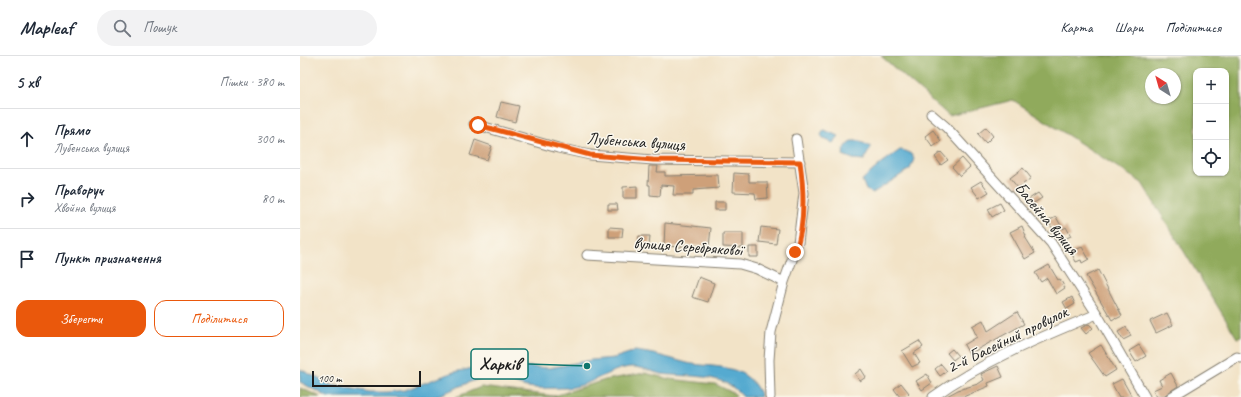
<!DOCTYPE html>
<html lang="uk">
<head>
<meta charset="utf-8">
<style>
	:root { --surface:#fff; --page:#f2f2f3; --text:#1f2937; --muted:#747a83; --line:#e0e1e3; --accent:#ea580c }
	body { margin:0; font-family:Caveat,sans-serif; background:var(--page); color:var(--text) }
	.controls { position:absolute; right:12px; top:12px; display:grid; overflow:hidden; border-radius:8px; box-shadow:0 1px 3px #0004 }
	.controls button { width:36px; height:36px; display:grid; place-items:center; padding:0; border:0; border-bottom:1px solid var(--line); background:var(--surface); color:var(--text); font:20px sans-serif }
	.compass { position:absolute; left:845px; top:12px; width:36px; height:36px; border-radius:50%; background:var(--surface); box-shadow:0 1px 3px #0004; rotate:323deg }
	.scale { position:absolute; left:12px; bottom:10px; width:109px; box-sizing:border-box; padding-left:4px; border:2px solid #1c1c1c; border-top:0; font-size:11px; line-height:14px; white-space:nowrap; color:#1c1c1c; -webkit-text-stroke:3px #fbf7ec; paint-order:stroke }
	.stop { position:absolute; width:12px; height:12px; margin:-9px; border:3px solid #ea580c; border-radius:50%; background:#fff }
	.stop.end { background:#ea580c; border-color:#fff; box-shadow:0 1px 4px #0008 }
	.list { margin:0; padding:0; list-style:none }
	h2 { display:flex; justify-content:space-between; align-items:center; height:52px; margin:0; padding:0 16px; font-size:17px }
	h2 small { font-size:13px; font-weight:400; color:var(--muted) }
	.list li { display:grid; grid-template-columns:26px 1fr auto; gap:12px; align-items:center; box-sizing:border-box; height:60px; padding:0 16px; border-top:1px solid var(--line) }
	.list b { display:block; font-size:15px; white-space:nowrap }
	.list p { margin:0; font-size:13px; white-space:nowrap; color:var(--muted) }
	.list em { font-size:13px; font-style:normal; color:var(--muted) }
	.actions { display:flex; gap:8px; padding:12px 16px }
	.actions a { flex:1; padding:9px 0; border:1px solid var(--accent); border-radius:12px; text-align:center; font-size:14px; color:var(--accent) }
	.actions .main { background:var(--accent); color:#fff }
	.icon { flex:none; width:22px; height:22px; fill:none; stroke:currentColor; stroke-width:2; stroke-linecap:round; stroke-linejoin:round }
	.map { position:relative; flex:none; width:941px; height:341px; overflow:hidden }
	header { display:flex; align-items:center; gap:24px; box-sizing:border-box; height:56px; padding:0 20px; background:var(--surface); border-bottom:1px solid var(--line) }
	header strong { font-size:19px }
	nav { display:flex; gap:22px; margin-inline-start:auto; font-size:14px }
	.search { width:280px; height:36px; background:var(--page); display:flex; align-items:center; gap:10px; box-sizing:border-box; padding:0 14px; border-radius:22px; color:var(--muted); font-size:15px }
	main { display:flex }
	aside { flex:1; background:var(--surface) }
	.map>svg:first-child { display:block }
	.forest { fill:#90aa5c; stroke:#56633c; fill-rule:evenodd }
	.water { fill:#54aad0; stroke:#386376 }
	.building { fill:#cea079 }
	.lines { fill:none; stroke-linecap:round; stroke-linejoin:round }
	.minor-casing { stroke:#878072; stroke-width:11 }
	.minor { stroke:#fff; stroke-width:9 }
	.route { stroke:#ea580c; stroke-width:5 }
	.labels { text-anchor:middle; stroke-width:3; stroke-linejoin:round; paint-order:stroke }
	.street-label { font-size:17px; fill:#1c1c1c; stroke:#fbf7ec }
	.leader { fill:none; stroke:#0f766e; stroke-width:1.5 }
	.callout-dot { fill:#0f766e; stroke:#fbf7ec; stroke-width:1.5 }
	.callout { fill:#fbf7ec; stroke:#0f766e; stroke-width:1.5 }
	.callout-label { font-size:18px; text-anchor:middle; font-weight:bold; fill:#1c1c1c }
</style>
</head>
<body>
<header>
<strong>Mapleaf</strong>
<div class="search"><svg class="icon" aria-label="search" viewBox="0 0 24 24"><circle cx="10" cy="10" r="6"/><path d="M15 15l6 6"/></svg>Пошук</div>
<nav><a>Карта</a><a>Шари</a><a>Поділитися</a></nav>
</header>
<main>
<aside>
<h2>5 хв<small>Пішки · 380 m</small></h2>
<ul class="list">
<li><svg class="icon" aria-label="ahead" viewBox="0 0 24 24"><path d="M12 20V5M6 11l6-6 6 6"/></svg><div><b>Прямо</b><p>Лубeнська вулиця</p></div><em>300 m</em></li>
<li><svg class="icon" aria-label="right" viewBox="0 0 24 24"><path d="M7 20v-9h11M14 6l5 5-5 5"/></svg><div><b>Праворуч</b><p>Хвойна вулиця</p></div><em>80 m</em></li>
<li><svg class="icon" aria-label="arrive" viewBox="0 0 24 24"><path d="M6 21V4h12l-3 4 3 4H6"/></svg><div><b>Пункт призначення</b></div></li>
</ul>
<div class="actions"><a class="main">Зберегти</a><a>Поділитися</a></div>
</aside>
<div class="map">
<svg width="941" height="341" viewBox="0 0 941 341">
	<rect width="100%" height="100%" fill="#fbf7ec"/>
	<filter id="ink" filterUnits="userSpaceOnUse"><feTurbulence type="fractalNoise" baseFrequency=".025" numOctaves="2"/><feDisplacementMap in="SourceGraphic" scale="8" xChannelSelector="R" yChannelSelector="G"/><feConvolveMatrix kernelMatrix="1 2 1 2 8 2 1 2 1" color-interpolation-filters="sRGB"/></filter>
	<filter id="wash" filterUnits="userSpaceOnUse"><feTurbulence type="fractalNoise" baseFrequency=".012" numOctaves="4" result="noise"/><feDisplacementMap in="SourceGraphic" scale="16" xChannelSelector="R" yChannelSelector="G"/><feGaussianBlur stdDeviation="0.9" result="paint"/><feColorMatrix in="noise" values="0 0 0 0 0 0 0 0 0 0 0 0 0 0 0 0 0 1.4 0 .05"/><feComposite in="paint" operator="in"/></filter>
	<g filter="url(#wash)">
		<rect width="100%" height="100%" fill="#f2e3c7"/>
		<path class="forest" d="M 581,0 L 941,0 L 941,281 L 937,282 L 842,127 L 713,44 L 649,60 ZM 896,15 L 926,15 L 926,117 L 896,117 ZM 851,18 L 875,18 L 875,42 L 851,42 Z
			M 345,317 L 369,323 L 415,328 L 435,338 L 436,341 L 156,341 L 181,331 L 254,340 L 305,324 Z
			M 0,332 L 21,341 L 0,341 Z"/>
		<path class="water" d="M 524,74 L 539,80 L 533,87 L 524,83 L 521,79 Z
			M 551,85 L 559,85 L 571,91 L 564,104 L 553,103 L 543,99 L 544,93 Z
			M 600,94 C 607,95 611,96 614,103 L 610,113 L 573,137 L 566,134 L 562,124 L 583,106 Z
			M 335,295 C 353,297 369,302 387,307 C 406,311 431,308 447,321 C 453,325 459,334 461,341 L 443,341 C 422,315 391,322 362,318 C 351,316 341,310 329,311 C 307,314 289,331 266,332 C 254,332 239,333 227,331 C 216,329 203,321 192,321 C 170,322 153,336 132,341 L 28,341 L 0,326 L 0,313 L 31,329 L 70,336 L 87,336 L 105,334 L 154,316 L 193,308 L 249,312 L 291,304 L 314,302 Z"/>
		<g id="blocks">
			<path class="building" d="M 201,46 L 219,50 L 215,66 L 197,61 Z
				M 686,71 L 693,80 L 686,87 L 678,78 Z
				M 633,74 L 641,85 L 633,91 L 625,80 Z
				M 175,84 L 192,90 L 187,104 L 170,99 Z
				M 641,96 L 648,104 L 641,109 L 635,101 Z
				M 662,102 L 670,111 L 660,120 L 652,111 Z
				M 349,110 L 358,110 L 357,116 L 365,116 L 365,120 L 418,119 L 419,132 L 393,134 L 393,139 L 373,139 L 374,130 L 361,129 L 360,140 L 350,139 L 350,129 L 348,129 Z
				M 723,112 L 731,122 L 718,132 L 710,122 Z
				M 434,117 L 449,118 L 449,126 L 467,126 L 468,142 L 456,143 L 455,137 L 433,136 Z
				M 681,125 L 689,136 L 679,142 L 671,131 Z
				M 337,130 L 337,142 L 323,142 L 323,131 Z
				M 738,137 L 742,142 L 732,148 L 729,143 Z
				M 415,146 L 425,146 L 425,154 L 415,154 Z
				M 700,147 L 704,154 L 692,161 L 688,153 Z
				M 308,148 L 317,148 L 318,154 L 308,154 Z
				M 756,161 L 763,173 L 766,171 L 771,180 L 760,185 L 748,165 Z
				M 365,167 L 411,172 L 409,191 L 382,188 L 382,191 L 364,190 Z
				M 722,170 L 726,180 L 725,181 L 735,197 L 725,203 L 710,176 Z
				M 309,171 L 323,172 L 322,181 L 309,181 Z
				M 461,171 L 478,173 L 476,188 L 459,186 Z
				M 423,177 L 443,177 L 443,192 L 423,191 Z
				M 339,180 L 350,180 L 349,192 L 338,191 Z
				M 449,191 L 458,191 L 458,201 L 449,201 Z
				M 782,191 L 789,203 L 782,207 L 781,204 L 776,206 L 771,196 Z
				M 749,209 L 758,224 L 760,223 L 765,232 L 756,238 L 747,222 L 741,226 L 735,217 Z
				M 798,214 L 822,260 L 816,263 L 815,262 L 812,264 L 786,220 Z
				M 399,221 L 414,227 L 408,246 L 392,241 Z
				M 772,241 L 775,248 L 767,253 L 763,246 Z
				M 717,256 L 724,268 L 669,298 L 664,289 L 677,281 L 672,270 L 683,264 L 688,275 Z
				M 867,257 L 873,269 L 856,277 L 850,265 Z
				M 789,268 L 793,272 L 786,278 L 781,272 Z
				M 826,271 L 831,280 L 823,284 L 818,276 Z
				M 619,285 L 623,291 L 614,297 L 620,307 L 612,311 L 602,295 Z
				M 801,289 L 816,314 L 805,321 L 788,297 Z
				M 839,289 L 846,300 L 836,306 L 829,295 Z
				M 652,293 L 658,300 L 653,304 L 647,297 Z
				M 641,308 L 647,315 L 640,320 L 635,313 Z
				M 698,310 L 703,321 L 688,327 L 689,330 L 663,341 L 645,341 L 658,334 L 678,328 L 684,324 L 681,318 Z
				M 561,313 L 566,321 L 560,325 L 555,318 Z
				M 871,317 L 878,330 L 862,341 L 857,341 L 853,334 L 862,330 L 859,324 Z
				M 627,318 L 632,327 L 622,334 L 616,325 Z
				M 822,323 L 832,341 L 819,341 L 812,328 Z
				M 601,327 L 609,337 L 605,341 L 600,341 L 594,333 Z"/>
		</g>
	</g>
	<g filter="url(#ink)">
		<use href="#blocks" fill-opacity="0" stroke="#878072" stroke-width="1"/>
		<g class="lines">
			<g class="minor-casing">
				<path id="minor" d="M 631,58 L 646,71 L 751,187 L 797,258 L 845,341
					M 174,68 L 258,92 L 290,99 L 353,104 L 500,106
					M 287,199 L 440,208 L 457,213 L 484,226
					M 470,341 L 469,304 L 471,276 L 484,226 L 498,187 L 504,137 L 496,83
					M 633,341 C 683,305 741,281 797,258
					M 871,341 L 937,301 L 941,302"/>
			</g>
			<use href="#minor" class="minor"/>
		</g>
	</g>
	<g class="lines" filter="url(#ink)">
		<path class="route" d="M 178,69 L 290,99 L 353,104 L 500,106 C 504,135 506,168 495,196"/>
	</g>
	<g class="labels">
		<g class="street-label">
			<text transform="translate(336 85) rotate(4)" y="6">Лубeнська вулиця</text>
			<text transform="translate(747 162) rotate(50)" y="6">Басейна вулиця</text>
			<text transform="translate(388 190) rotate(4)" y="6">вулиця Серебрякової</text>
			<text transform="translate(707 283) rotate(-26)" y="6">2-й Басейний провулок</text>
		</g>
	</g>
	<path class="leader" d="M287 310L228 308"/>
	<circle class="callout-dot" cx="287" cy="310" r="4"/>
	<rect class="callout" x="171" y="293" width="57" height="30" rx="4"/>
	<g class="callout-label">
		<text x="200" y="314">Харків</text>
	</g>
</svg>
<div class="controls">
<button>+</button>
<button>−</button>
<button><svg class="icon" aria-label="locate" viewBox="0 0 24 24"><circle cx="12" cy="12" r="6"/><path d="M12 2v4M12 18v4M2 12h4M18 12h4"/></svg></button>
</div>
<svg class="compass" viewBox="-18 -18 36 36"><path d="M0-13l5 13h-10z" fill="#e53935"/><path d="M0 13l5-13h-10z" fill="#747a83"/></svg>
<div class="scale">100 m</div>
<div class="stop" style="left:178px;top:69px"></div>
<div class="stop end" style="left:495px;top:196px"></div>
</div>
</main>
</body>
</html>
